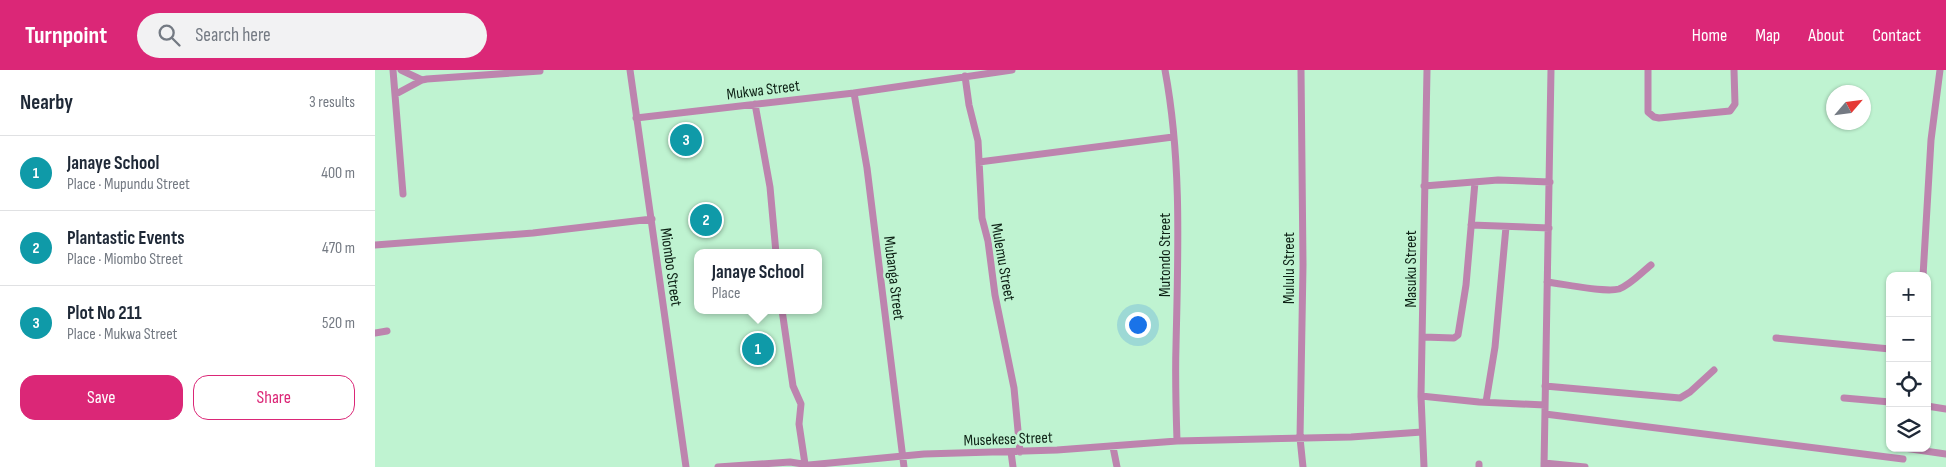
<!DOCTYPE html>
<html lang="en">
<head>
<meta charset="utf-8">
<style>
	:root { --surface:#fff; --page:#f2f2f3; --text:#1f2937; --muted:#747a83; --line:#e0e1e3; --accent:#db2777 }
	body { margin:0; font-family:"Sofia Sans Condensed",sans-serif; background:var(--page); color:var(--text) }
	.controls { position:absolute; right:15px; bottom:15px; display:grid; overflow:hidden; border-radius:10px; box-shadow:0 1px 4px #0004 }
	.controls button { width:45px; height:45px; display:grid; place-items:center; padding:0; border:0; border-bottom:1px solid var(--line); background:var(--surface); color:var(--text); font:25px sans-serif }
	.compass { position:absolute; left:1451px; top:15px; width:45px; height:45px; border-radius:50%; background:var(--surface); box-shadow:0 1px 4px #0004; rotate:62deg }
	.you { position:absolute; left:762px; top:254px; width:18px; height:18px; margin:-12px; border:4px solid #fff; border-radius:50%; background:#1a73e8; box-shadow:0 0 0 8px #1a73e833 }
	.badge { display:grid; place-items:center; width:32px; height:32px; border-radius:50%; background:var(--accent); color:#fff; font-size:16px; font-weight:700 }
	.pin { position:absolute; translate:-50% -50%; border:2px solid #fff; box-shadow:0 1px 5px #0006 }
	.popup { position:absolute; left:319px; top:179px; width:128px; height:65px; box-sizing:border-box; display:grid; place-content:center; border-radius:10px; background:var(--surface); filter:drop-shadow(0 1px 4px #0005); font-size:16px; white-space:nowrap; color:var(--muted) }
	.popup b { font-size:19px; color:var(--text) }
	.popup::after { content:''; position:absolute; left:50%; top:100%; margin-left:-10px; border:10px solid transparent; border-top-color:var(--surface) }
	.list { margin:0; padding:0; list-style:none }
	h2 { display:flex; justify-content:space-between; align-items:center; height:65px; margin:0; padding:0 20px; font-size:21px }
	h2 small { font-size:16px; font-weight:400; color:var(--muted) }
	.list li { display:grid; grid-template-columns:32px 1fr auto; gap:15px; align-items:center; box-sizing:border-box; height:75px; padding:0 20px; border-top:1px solid var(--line) }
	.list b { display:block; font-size:19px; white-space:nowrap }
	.list p { margin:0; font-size:16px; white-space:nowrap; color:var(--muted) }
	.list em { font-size:16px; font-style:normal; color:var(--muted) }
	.actions { display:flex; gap:10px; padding:15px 20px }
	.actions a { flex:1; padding:11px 0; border:1px solid var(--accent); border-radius:15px; text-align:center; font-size:18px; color:var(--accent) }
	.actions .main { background:var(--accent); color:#fff }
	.icon { flex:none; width:28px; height:28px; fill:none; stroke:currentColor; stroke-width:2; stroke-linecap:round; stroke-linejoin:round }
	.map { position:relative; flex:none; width:1571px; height:397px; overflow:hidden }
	header { display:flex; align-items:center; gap:30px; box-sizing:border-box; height:70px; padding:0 25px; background:var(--accent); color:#fff }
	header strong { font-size:24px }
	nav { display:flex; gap:28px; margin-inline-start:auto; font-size:18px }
	.search { width:350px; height:45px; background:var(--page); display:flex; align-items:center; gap:12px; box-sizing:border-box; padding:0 18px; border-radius:28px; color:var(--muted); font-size:19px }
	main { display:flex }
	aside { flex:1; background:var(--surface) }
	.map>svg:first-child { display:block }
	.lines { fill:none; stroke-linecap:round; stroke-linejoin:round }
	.minor { stroke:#bd84ae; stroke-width:7 }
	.labels { text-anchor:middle; stroke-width:5; stroke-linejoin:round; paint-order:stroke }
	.street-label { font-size:16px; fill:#0d2115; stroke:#bff3d1 }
</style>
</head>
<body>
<header>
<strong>Turnpoint</strong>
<div class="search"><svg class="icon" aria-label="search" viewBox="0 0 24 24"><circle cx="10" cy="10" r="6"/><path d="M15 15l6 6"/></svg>Search here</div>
<nav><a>Home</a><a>Map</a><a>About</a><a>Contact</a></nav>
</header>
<main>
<aside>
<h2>Nearby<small>3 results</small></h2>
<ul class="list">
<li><span class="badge" style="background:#0f9aa8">1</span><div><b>Janaye School</b><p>Place · Mupundu Street</p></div><em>400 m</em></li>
<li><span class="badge" style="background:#0f9aa8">2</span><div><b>Plantastic Events</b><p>Place · Miombo Street</p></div><em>470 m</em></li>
<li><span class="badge" style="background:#0f9aa8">3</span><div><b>Plot No 211</b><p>Place · Mukwa Street</p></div><em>520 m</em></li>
</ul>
<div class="actions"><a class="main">Save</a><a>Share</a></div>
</aside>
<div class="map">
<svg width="1571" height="397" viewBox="0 0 1571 397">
	<rect width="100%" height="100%" fill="#bff3d1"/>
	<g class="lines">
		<path class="minor" d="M 18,0 L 28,124
			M 26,0 L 47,10
			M 255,0 L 311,397
			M 790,0 C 807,91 803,184 801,276 C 800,308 801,340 802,371
			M 926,0 L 928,195 L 925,368 L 928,397
			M 1273,0 L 1273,42 L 1279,47 L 1284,48 L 1355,41 L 1360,34 L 1359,0
			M 590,6 L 594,35 L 603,71 L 607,148 L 613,171 L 620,225 L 639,318 L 645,382
			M 479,23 L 492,98 L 529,397
			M 21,24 L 47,10 L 52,9 L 165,1
			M 380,34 L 395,117 L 401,183
			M 261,48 L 479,23 L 637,0
			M 604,92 L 798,67
			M 1049,116 L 1123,110 L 1175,112
			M 1096,155 L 1174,158
			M 0,175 L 158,163 L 277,149
			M 1548,206 L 1556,70 L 1565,0
			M 1172,212 C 1189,214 1230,223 1244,219 C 1255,215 1266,203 1276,195
			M 407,240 L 418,316 L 426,334 L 424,354 L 430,394
			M 0,263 L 12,261
			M 1048,267 L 1079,268 L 1083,265 L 1091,215 L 1100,112
			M 1401,268 L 1515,279
			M 1170,316 L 1305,328 L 1315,322 L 1339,300
			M 1046,326 L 1104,332 L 1170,335
			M 1469,328 L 1515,332
			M 1111,332 L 1120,277 L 1131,157
			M 1552,336 L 1571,339
			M 1170,344 L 1528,389
			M 738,377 L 742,397
			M 1529,378 L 1571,384
			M 636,382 L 638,397
			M 1169,393 L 1210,397
			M 1104,394 L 1104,397
			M 343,397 L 415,392 L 434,395 L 549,384 L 682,380 L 802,371 L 976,367 L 1047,362
			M 1049,397 L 1046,326 L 1052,0
			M 1169,397 L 1176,0"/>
	</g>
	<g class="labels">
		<g class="street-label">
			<text transform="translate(388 19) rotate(-7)" y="6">Mukwa Street</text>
			<text transform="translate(789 185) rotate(-90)" y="6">Mutondo Street</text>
			<text transform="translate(629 192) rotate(80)" y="6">Mulemu Street</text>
			<text transform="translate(297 197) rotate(82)" y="6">Miombo Street</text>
			<text transform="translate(913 198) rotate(-90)" y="6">Mululu Street</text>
			<text transform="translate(1035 199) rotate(-90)" y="6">Masuku Street</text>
			<text transform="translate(520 208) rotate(83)" y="6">Mubanga Street</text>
			<text transform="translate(633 368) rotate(-2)" y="6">Musekese Street</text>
		</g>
	</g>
</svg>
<div class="controls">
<button>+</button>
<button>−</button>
<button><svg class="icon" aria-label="locate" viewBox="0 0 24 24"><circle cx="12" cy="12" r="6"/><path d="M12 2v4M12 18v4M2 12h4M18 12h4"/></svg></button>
<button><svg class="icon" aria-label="layers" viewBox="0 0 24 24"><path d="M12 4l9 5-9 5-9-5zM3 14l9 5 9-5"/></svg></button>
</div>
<svg class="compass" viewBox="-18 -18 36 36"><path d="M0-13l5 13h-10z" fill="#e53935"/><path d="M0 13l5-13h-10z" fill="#747a83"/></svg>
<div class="you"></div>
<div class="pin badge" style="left:383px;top:279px;background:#0f9aa8">1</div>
<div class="popup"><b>Janaye School</b>Place</div>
<div class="pin badge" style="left:331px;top:150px;background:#0f9aa8">2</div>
<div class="pin badge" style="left:311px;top:70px;background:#0f9aa8">3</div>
</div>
</main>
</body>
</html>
